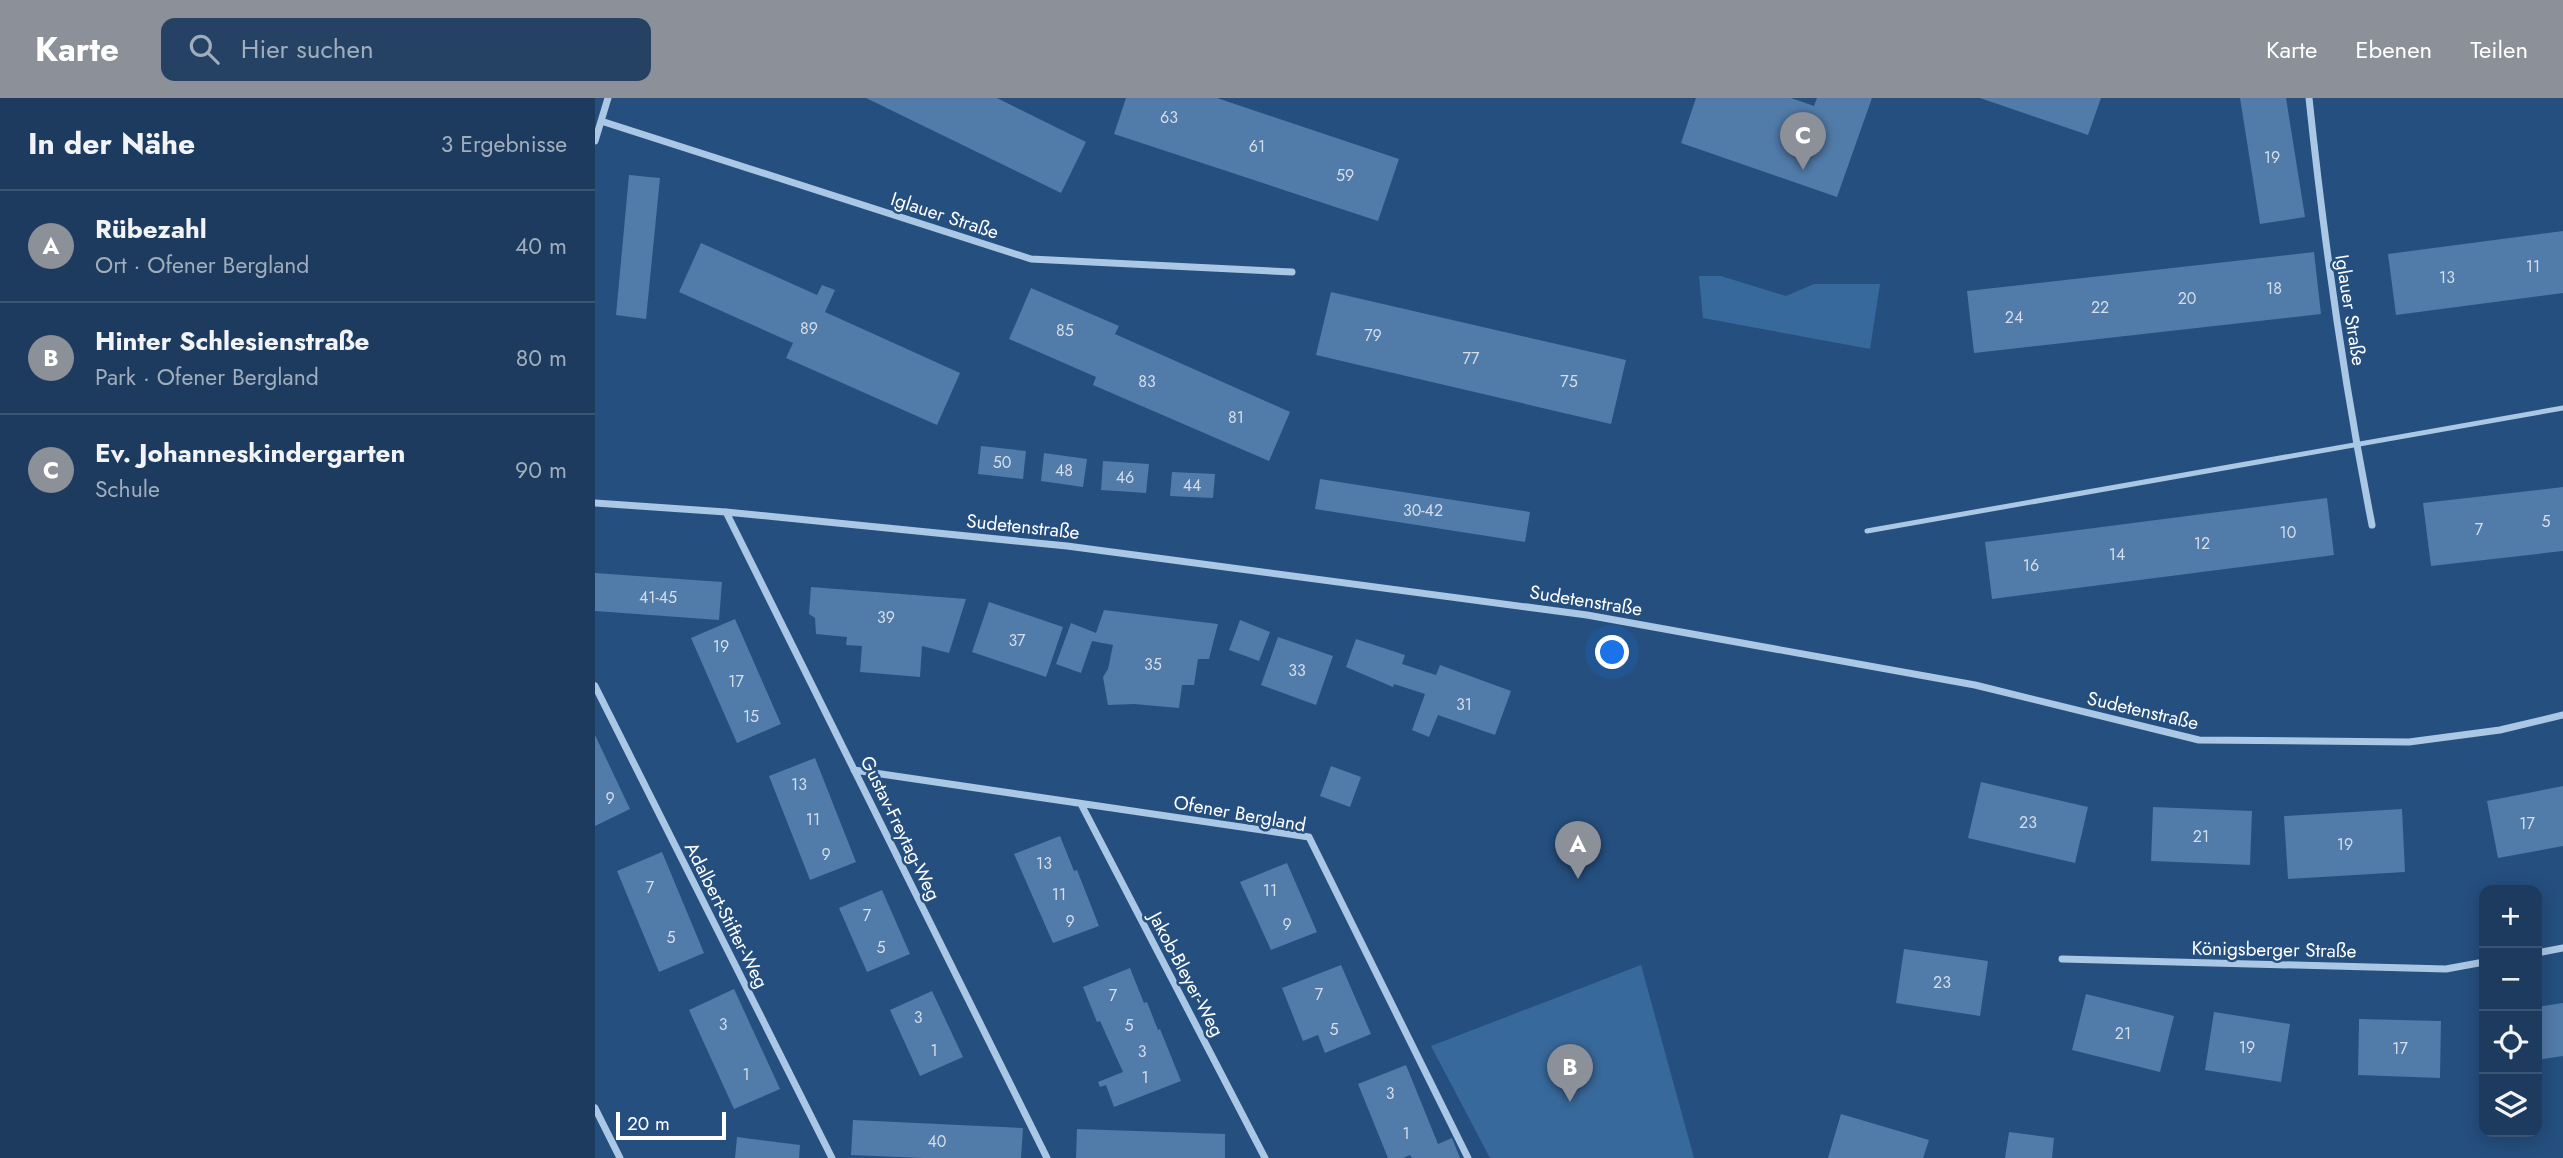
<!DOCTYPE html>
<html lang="de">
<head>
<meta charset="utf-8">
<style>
	:root { --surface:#1c3b5e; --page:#254264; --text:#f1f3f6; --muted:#a0adbc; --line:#3a5573; --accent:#8c9099 }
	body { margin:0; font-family:Jost,sans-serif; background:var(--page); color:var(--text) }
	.controls { position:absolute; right:21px; bottom:21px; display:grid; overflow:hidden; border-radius:14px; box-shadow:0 4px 18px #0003 }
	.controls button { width:63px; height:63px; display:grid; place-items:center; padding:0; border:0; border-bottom:2px solid var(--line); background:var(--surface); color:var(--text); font:35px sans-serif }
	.scale { position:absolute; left:21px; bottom:18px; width:110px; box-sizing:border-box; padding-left:7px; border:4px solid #fff; border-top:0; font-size:19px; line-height:24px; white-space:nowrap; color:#fff; -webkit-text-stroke:5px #254f7e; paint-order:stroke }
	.you { position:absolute; left:1018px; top:555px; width:24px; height:24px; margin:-18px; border:5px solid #fff; border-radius:50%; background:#1a73e8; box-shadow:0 0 0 10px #1a73e833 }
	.badge { display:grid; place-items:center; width:46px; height:46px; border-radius:50%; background:var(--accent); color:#fff; font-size:23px; font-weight:700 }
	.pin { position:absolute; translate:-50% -58px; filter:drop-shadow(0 2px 4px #0008) }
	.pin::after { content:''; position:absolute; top:37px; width:24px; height:21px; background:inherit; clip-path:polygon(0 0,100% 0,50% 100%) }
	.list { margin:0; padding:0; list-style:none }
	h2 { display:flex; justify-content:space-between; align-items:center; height:91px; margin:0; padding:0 28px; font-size:30px }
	h2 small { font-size:23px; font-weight:400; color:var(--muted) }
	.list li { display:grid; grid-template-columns:46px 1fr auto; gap:21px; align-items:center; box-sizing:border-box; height:112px; padding:0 28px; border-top:2px solid var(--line) }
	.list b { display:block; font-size:26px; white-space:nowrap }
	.list p { margin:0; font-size:23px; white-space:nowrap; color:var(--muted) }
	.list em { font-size:23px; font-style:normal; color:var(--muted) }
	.icon { flex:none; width:38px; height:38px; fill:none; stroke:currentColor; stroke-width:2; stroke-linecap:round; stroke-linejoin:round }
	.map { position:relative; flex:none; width:1968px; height:1060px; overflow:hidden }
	header { display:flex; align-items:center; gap:42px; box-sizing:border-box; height:98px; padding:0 35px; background:var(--accent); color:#fff }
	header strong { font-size:33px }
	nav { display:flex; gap:38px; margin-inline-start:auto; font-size:24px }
	.search { width:490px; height:63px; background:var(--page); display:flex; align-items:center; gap:18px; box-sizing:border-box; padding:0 24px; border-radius:14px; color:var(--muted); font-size:26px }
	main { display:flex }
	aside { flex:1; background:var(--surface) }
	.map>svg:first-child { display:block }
	.green { fill:#38699c }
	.building { fill:#517ba9 }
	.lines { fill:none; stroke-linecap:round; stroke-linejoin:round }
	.lane { stroke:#aac7e6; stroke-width:5 }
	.street { stroke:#aac7e6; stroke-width:7 }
	.labels { text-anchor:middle; stroke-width:5; stroke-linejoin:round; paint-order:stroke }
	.number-label { font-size:16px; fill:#d4deea }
	.street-label { font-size:19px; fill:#fff; stroke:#254f7e }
</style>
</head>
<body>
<header>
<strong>Karte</strong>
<div class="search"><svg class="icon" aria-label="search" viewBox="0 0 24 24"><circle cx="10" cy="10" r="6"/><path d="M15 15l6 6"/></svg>Hier suchen</div>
<nav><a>Karte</a><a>Ebenen</a><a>Teilen</a></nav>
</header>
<main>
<aside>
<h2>In der Nähe<small>3 Ergebnisse</small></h2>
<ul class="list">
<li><span class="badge">A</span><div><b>Rübezahl</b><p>Ort · Ofener Bergland</p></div><em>40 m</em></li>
<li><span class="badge">B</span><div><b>Hinter Schlesienstraße</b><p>Park · Ofener Bergland</p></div><em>80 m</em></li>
<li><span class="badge">C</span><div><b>Ev. Johanneskindergarten</b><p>Schule</p></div><em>90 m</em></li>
</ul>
</aside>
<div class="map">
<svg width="1968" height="1060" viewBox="0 0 1968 1060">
	<rect width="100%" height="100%" fill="#254f7e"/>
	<path class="green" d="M 1104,178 L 1126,178 L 1191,198 L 1219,186 L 1285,186 L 1275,251 L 1108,220 Z
		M 1046,867 L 1099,1060 L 895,1060 L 836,948 Z"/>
	<path class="building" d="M 271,0 L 402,0 L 491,44 L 466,95 Z
		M 531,0 L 622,0 L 804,61 L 783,123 L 519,36 Z
		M 1101,0 L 1196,0 L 1219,8 L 1222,0 L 1277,0 L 1242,99 L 1086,45 Z
		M 1385,0 L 1506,0 L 1493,37 Z
		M 1645,0 L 1691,0 L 1710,119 L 1665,126 Z
		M 34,77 L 65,80 L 51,221 L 21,217 Z
		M 1968,133 L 1968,195 L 1801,217 L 1793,156 Z
		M 106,145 L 222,197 L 227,187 L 240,192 L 230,214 L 365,275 L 342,327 L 191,260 L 198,245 L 84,194 Z
		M 1719,154 L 1726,216 L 1379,255 L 1372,193 Z
		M 436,190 L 524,228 L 520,236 L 695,314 L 674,363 L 498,287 L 501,279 L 414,241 Z
		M 736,194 L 1031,262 L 1016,326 L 721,257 Z
		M 386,348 L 431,353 L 428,381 L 383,376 Z
		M 449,355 L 492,361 L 488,389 L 446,383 Z
		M 508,363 L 554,366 L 551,395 L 506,392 Z
		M 577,374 L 620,376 L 618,400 L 575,398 Z
		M 725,381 L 935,414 L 930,444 L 720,411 Z
		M 1968,389 L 1968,453 L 1836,468 L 1828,405 Z
		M 1732,400 L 1739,457 L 1397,501 L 1390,444 Z
		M 0,475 L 127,484 L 124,522 L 0,513 Z
		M 216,489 L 255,492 L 371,501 L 354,555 L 327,548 L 325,579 L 265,574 L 267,548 L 251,547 L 252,539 L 221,536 L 220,520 L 214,516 Z
		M 394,504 L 468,529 L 451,579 L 377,554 Z
		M 509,512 L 623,526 L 614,561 L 603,561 L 599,587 L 587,587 L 584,610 L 539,606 L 513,607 L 508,579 L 513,571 L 518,547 L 497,543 L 486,575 L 461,566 L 476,525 L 501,535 Z
		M 140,521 L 186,626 L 142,645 L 96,540 Z
		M 645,522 L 675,534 L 664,563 L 634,552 Z
		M 683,539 L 738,558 L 721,607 L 666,587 Z
		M 761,541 L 810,557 L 807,566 L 841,577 L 845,567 L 916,593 L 900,637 L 843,617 L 834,639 L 817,632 L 830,596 L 799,586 L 798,589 L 751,569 Z
		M 0,637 L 35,711 L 0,728 Z
		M 220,660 L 261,764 L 215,782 L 174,678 Z
		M 736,668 L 766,679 L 755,709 L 725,698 Z
		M 1386,684 L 1493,709 L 1480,765 L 1373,740 Z
		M 1968,688 L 1968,748 L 1903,760 L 1892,703 Z
		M 1558,709 L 1657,713 L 1655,767 L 1556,763 Z
		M 1807,711 L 1810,774 L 1693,781 L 1689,718 Z
		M 465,738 L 479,773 L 482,772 L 504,828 L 458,845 L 419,756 Z
		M 67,754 L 109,855 L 64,874 L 22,773 Z
		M 692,765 L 722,834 L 676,852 L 645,784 Z
		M 287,792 L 315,856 L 272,874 L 244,810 Z
		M 1309,851 L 1393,863 L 1385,918 L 1301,905 Z
		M 746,867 L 776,936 L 730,955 L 723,937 L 708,943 L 687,890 Z
		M 535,870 L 549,905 L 552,904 L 563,932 L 565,931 L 586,983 L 519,1009 L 511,987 L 505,989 L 503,984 L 528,974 L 505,923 L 502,924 L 488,889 Z
		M 139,891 L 185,991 L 139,1011 L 94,912 Z
		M 337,893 L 368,959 L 325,978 L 295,912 Z
		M 1491,896 L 1579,918 L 1565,974 L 1477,952 Z
		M 1968,905 L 1968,958 L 1942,962 L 1942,909 Z
		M 1619,914 L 1695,926 L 1686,984 L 1610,972 Z
		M 1764,921 L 1846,923 L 1845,980 L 1763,977 Z
		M 811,967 L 843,1046 L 857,1040 L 865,1060 L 817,1060 L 815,1057 L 808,1060 L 793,1060 L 763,986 Z
		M 1246,1016 L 1334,1042 L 1328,1060 L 1233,1060 Z
		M 258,1022 L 428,1030 L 426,1060 L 328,1060 L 256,1057 Z
		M 482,1031 L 630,1036 L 630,1060 L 481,1060 Z
		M 1414,1034 L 1459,1040 L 1457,1060 L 1410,1060 Z
		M 142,1039 L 205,1047 L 204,1060 L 140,1060 Z"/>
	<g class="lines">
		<path class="lane" d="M 1272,433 L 1968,310"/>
		<path class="street" d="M 1714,0 C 1729,143 1749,285 1777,427
			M 6,23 L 436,161 L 697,174
			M 0,43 L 13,0
			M 0,405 L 131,414 L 472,448 L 992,517 L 1380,587 L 1604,642 L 1814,644 L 1905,632 L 1968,617
			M 131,414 L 452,1060
			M 0,588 L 237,1060
			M 259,672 L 714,739 L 873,1060
			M 486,706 L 670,1060
			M 1942,855 L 1968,850
			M 1467,861 L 1851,871 L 1889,864
			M 0,1010 L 25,1060"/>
	</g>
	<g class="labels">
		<g class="number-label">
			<text x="574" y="25">63</text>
			<text x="662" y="54">61</text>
			<text x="1677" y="65">19</text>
			<text x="750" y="83">59</text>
			<text x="1938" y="174">11</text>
			<text x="1852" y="185">13</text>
			<text x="1679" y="196">18</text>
			<text x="1592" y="206">20</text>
			<text x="1505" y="215">22</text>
			<text x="1419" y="225">24</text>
			<text x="214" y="236">89</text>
			<text x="470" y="238">85</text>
			<text x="778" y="243">79</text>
			<text x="876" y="266">77</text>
			<text x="552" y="289">83</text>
			<text x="974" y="289">75</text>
			<text x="641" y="325">81</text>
			<text x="407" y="370">50</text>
			<text x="469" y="378">48</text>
			<text x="530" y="385">46</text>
			<text x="597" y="393">44</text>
			<text x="828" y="418">30-42</text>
			<text x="1951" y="429">5</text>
			<text x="1884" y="437">7</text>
			<text x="1693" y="440">10</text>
			<text x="1607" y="451">12</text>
			<text x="1522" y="462">14</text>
			<text x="1436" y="473">16</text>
			<text x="63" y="505">41-45</text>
			<text x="291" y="525">39</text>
			<text x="422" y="548">37</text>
			<text x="126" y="554">19</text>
			<text x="558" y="572">35</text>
			<text x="702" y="578">33</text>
			<text x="141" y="589">17</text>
			<text x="869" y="612">31</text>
			<text x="156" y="624">15</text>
			<text x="204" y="692">13</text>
			<text x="15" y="706">9</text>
			<text x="218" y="727">11</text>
			<text x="1433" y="730">23</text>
			<text x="1932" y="731">17</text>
			<text x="1606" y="744">21</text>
			<text x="1750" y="752">19</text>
			<text x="231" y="762">9</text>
			<text x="449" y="771">13</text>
			<text x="55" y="795">7</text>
			<text x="675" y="798">11</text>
			<text x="464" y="802">11</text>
			<text x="272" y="823">7</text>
			<text x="475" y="829">9</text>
			<text x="692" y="832">9</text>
			<text x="76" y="845">5</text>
			<text x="286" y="855">5</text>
			<text x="1347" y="890">23</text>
			<text x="724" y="902">7</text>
			<text x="518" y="903">7</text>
			<text x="323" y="925">3</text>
			<text x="128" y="932">3</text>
			<text x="534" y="933">5</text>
			<text x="739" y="937">5</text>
			<text x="1528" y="941">21</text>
			<text x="1652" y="955">19</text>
			<text x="1805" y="956">17</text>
			<text x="339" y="958">1</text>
			<text x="547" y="959">3</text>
			<text x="151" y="982">1</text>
			<text x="550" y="985">1</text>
			<text x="795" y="1001">3</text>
			<text x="811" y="1041">1</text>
			<text x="342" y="1049">40</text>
		</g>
		<g class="street-label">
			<text transform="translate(350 117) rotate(18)" y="7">Iglauer Straße</text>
			<text transform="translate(1756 212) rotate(81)" y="7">Iglauer Straße</text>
			<text transform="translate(428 428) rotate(6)" y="7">Sudetenstraße</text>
			<text transform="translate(991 502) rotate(9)" y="7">Sudetenstraße</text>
			<text transform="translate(1548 612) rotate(13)" y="7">Sudetenstraße</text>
			<text transform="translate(645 715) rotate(10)" y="7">Ofener Bergland</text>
			<text transform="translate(306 730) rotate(64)" y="7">Gustav-Freytag-Weg</text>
			<text transform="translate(132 817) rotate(63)" y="7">Adalbert-Stifter-Weg</text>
			<text transform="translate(1679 851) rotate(1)" y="7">Königsberger Straße</text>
			<text transform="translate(592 876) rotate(62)" y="7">Jakob-Bleyer-Weg</text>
		</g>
	</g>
</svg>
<div class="controls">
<button>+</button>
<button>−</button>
<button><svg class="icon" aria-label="locate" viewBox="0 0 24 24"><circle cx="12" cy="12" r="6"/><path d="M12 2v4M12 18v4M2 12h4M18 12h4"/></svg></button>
<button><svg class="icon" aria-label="layers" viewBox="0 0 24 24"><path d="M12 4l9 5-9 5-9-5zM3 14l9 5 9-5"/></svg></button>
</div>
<div class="scale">20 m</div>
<div class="you"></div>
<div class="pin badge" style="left:983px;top:781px">A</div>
<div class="pin badge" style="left:975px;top:1004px">B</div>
<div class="pin badge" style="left:1208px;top:72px">C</div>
</div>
</main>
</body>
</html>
